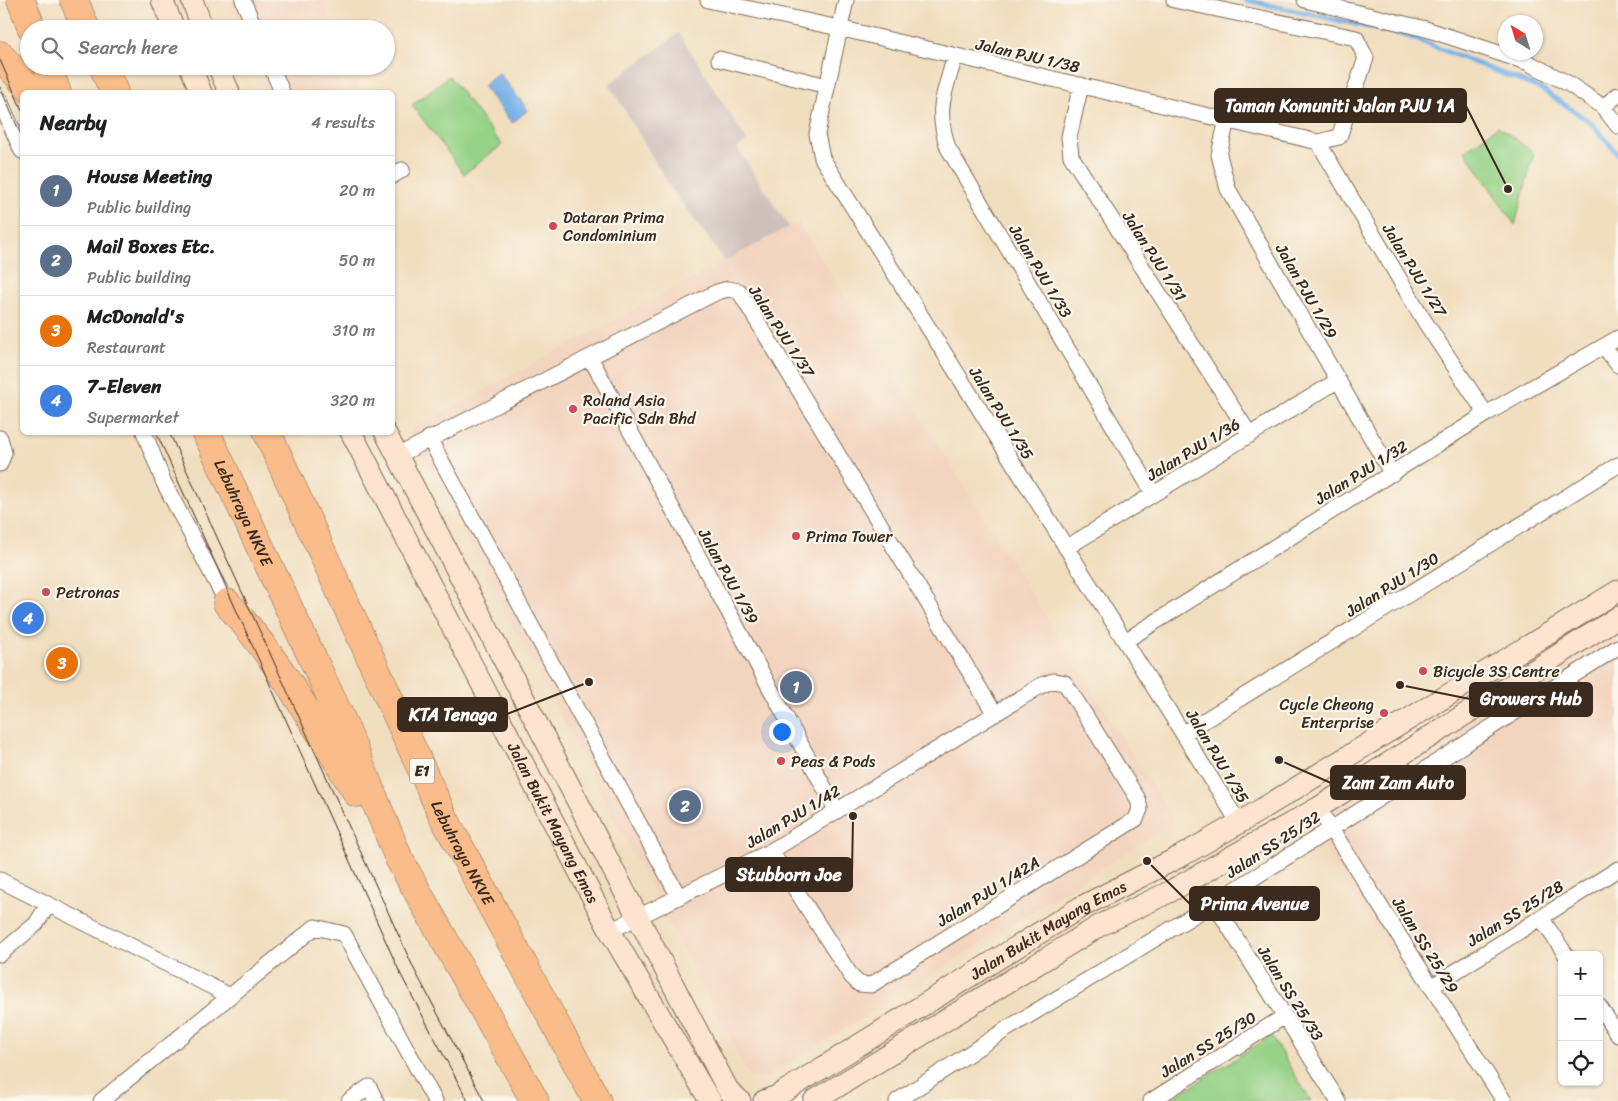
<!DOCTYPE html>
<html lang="en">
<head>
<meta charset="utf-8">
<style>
	:root { --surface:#fff; --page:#f6f6f6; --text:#202124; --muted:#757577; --line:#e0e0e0; --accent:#1a73e8 }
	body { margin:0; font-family:Sriracha,sans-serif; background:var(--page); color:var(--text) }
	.controls { position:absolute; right:15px; bottom:15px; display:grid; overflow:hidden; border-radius:8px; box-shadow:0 1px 4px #0004 }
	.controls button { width:45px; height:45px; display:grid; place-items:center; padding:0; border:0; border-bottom:1px solid var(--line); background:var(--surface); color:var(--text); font:25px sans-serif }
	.compass { position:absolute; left:1498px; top:15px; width:45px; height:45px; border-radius:50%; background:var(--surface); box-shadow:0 1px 4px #0004; rotate:322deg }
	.you { position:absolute; left:781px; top:731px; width:18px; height:18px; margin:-12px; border:4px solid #fff; border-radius:50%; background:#1a73e8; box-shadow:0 0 0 8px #1a73e833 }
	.badge { display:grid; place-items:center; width:32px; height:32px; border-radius:50%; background:var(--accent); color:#fff; font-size:16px; font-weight:700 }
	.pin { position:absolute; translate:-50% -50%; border:2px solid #fff; box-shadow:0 1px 5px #0006 }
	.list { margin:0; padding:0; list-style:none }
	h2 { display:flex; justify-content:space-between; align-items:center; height:65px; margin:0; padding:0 20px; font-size:21px }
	h2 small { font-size:16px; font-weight:400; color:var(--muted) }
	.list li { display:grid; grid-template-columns:32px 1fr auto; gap:15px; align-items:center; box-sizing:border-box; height:70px; padding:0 20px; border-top:1px solid var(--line) }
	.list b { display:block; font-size:19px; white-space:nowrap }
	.list p { margin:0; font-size:16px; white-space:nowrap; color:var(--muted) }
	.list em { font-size:16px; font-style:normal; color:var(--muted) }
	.icon { flex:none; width:28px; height:28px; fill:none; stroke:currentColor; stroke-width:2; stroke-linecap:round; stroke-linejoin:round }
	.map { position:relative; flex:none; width:1618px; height:1101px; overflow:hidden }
	.search { position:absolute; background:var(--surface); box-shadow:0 1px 4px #0004; left:20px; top:20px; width:375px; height:55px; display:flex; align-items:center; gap:12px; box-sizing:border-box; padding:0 18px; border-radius:28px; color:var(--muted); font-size:19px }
	.panel { position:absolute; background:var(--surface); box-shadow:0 1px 4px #0004; left:20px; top:90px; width:375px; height:345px; border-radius:8px }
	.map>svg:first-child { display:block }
	.built { fill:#f3d4bf }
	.industrial { fill:#cfc0bb }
	.green { fill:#96d287; stroke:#687e52 }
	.water { fill:#78b2e9; stroke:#5a6e84 }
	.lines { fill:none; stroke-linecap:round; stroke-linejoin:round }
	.stream { stroke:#78b2e9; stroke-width:5 }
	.street-casing { stroke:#7b6956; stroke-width:17 }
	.secondary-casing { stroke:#7b6956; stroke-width:23 }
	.highway-casing { stroke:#7b6956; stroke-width:29 }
	.street { stroke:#fff; stroke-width:15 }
	.secondary { stroke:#fde4d0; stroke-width:21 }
	.highway { stroke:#f9bc8a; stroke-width:28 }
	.tram { stroke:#3b2a1e; stroke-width:1 }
	.poi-dot { fill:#d1495b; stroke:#fbf7ec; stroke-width:2 }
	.labels { text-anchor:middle; stroke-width:4.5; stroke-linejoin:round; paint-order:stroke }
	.shield { fill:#fbf7ec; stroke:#75685c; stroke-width:1 }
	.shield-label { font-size:15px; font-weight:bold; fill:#3b2a1e }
	.street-label { font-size:16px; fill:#3b2a1e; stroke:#fbf7ec }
	.poi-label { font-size:16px; fill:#3b2a1e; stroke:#fbf7ec; text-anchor:start }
	.leader { fill:none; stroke:#3b2a1e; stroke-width:2 }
	.callout-dot { fill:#3b2a1e; stroke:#fbf7ec; stroke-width:2 }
	.callout { fill:#3b2a1e; stroke:#3b2a1e; stroke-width:2 }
	.callout-label { font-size:18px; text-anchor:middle; font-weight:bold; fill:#fff }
</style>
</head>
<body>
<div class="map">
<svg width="1618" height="1101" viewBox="0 0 1618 1101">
	<rect width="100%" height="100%" fill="#fbf7ec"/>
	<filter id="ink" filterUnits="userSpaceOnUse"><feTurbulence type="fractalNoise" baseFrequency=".02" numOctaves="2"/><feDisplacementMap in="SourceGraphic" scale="10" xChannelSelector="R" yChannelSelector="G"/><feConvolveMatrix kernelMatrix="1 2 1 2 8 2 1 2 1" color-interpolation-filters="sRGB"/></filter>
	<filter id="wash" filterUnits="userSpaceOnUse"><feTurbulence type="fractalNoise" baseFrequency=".0096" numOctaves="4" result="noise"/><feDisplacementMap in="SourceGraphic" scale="20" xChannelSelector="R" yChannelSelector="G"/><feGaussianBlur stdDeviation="1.12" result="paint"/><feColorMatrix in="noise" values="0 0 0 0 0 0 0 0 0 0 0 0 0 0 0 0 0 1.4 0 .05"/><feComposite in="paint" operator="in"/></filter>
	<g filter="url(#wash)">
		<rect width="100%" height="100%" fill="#f1debf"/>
		<path class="built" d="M 230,0 L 327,0 L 324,3 L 335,29 L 241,29 Z
			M 256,66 L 350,66 L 361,92 L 266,92 Z
			M 798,222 L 1175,822 L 766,1078 L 750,1077 L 410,430 Z
			M 1618,631 L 1618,849 L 1405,979 L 1307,820 Z"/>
		<path class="industrial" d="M 679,33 L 747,141 L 737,148 L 789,227 L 725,261 L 672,190 L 609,84 Z"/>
		<path class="green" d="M 449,76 L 502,145 L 464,174 L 412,105 Z
			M 1498,126 L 1534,153 L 1515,225 L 1465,151 Z
			M 1271,1036 L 1311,1101 L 1168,1101 Z"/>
		<path class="water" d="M 499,73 L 528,110 L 512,123 L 483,86 Z"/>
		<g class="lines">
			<path class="stream" d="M 1246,0 L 1405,35 L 1541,89 L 1589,121 L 1618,154"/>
		</g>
	</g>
	<g filter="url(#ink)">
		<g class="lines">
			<g class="street-casing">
				<path id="street" d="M 243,0 L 255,29
					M 708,0 L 839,28 L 1318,142 L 1339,137 L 1366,58 L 1356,38 L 1174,0
					M 846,0 L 817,134 L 822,158 L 1239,823
					M 1305,0 L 1426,29 L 1529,63 L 1569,84 L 1603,107 L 1618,126
					M 955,56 C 944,96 935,107 948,148 L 1153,493
					M 719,59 L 827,86
					M 271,66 L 282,92
					M 1081,85 L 1069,137 L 1071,156 L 1250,435
					M 0,101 L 22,151
					M 1603,107 L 1618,95
					M 1227,119 L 1219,155 L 1228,189 L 1392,474
					M 1318,142 L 1425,322 L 1486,414
					M 392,176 L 402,170
					M 1604,346 L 1618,365
					M 591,359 L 837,811
					M 144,432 L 164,483 L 227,603
					M 0,438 L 4,453 L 0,464
					M 429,438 L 679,897
					M 397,456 L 717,292 L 728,289 L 739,291 L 995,714
					M 1066,548 L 1337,381
					M 1125,641 L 1486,414 L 1618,338
					M 1184,733 L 1618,465
					M 1318,808 L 1504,1101
					M 0,880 L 230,996
					M 1214,903 L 1338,1101
					M 1541,918 L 1566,955
					M 610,931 L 771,851 L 1042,685 L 1053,681 L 1065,683 L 1138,799 L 1140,809 L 1136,819 L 871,985 L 859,984 L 851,976 L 771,851
					M 0,954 L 36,924 L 48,905
					M 1431,987 L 1618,869
					M 1599,1006 L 1618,1035
					M 101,1101 L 315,927 L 344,934 L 435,1101
					M 349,1101 L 369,1087 L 376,1101
					M 897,1101 L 1005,1030 L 1214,903 L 1618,647
					M 1151,1101 L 1285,1016"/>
			</g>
			<g class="secondary-casing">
				<g id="secondary">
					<path d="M 162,0 L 174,29"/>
					<path d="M 192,0 L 203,29"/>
					<path d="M 190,66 L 201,92"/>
					<path d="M 218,66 L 229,92"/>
					<path id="s1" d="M 351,432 L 610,931 L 710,1101"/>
					<path d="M 385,432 L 728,1090 L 740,1101"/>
					<path id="s2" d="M 764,1101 L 777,1096 L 1081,907 L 1181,856 L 1239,823 L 1618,591"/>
					<path d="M 814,1101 L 1099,926 L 1169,892 L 1318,808 L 1618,617"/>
				</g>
			</g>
			<g class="highway-casing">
				<g id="highway">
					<path d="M 21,0 L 32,29"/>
					<path d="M 74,0 L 86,29"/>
					<path d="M 0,55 L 32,92"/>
					<path d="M 47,66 L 57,92"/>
					<path d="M 103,66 L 114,92"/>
					<path id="s3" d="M 206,432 L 343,723 L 399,859 L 535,1101"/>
					<path id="s4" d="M 267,432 L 443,816 L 597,1101"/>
					<path d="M 227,603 C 279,660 316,727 357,793"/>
				</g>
			</g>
			<use href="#street" class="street"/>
			<use href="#secondary" class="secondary"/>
			<use href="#highway" class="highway"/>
			<path class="tram" d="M 0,60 L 22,110
				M 0,87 L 22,137
				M 156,432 L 401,975 L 468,1101
				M 169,432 L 414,969 L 484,1101"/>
		</g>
	</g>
	<g class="poi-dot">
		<circle cx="553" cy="226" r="5"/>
		<circle cx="573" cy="409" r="5"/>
		<circle cx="796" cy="536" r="5"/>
		<circle cx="46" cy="592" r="5"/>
		<circle cx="1423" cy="671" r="5"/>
		<circle cx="1384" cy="713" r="5"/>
		<circle cx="781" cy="761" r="5"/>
	</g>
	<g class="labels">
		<rect class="shield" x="409.5" y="758.5" width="25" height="25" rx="4"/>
		<g class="shield-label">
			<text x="422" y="776">E1</text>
		</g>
		<g class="street-label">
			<text transform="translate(1028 55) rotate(13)" y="6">Jalan PJU 1/38</text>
			<text transform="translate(1155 256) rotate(57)" y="6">Jalan PJU 1/31</text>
			<text transform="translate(1415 270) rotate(58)" y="6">Jalan PJU 1/27</text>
			<text transform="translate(1041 271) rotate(59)" y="6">Jalan PJU 1/33</text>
			<text transform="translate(1307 291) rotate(60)" y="6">Jalan PJU 1/29</text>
			<text transform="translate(782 331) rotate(57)" y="6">Jalan PJU 1/37</text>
			<text transform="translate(1002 413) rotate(58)" y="6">Jalan PJU 1/35</text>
			<text transform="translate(1193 449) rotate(-31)" y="6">Jalan PJU 1/36</text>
			<text transform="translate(1361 472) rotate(-32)" y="6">Jalan PJU 1/32</text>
			<text dy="6" stroke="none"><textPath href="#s3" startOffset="89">Lebuhraya NKVE</textPath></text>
			<text transform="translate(729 576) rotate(61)" y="6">Jalan PJU 1/39</text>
			<text transform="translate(1392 584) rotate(-32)" y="6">Jalan PJU 1/30</text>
			<text transform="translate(1218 756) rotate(59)" y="6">Jalan PJU 1/35</text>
			<text transform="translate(793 816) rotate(-31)" y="6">Jalan PJU 1/42</text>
			<text dy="6" stroke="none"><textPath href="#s1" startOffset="440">Jalan Bukit Mayang Emas</textPath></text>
			<text transform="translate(1273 844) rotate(-33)" y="6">Jalan SS 25/32</text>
			<text dy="6" stroke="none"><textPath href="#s4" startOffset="464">Lebuhraya NKVE</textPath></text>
			<text transform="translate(988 891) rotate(-32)" y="6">Jalan PJU 1/42A</text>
			<text transform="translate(1515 913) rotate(-32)" y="6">Jalan SS 25/28</text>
			<text dy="6" stroke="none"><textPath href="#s2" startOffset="332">Jalan Bukit Mayang Emas</textPath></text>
			<text transform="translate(1426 945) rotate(58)" y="6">Jalan SS 25/29</text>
			<text transform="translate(1291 993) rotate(58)" y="6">Jalan SS 25/33</text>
			<text transform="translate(1208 1044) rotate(-32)" y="6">Jalan SS 25/30</text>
		</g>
		<g class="poi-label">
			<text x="563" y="223">Dataran Prima<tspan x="563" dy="18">Condominium</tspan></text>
			<text x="583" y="406">Roland Asia<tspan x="583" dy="18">Pacific Sdn Bhd</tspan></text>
			<text x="806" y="542">Prima Tower</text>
			<text x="56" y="598">Petronas</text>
			<text x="1433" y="677">Bicycle 3S Centre</text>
			<text x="1374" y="710" text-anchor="end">Cycle Cheong<tspan x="1374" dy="18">Enterprise</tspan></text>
			<text x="791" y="767">Peas &amp; Pods</text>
		</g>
	</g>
	<path class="leader" d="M1508 189L1466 106M1400 685L1470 699M589 682L507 714M1279 760L1331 783M853 816L852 875M1147 861L1190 904"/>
	<g class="callout-dot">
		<circle cx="1508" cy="189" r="5"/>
		<circle cx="1400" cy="685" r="5"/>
		<circle cx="589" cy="682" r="5"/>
		<circle cx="1279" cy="760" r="5"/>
		<circle cx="853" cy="816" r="5"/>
		<circle cx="1147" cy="861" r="5"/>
	</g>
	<g class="callout">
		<rect x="1215" y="89" width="251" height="33" rx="5"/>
		<rect x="1470" y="683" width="122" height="33" rx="5"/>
		<rect x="398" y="698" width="109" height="33" rx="5"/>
		<rect x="1331" y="766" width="134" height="33" rx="5"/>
		<rect x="726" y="858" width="126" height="33" rx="5"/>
		<rect x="1190" y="887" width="129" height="33" rx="5"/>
	</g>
	<g class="callout-label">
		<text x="1340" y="112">Taman Komuniti Jalan PJU 1A</text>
		<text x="1531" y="705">Growers Hub</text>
		<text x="453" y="721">KTA Tenaga</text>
		<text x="1398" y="789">Zam Zam Auto</text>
		<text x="789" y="881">Stubborn Joe</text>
		<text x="1255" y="910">Prima Avenue</text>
	</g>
</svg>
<div class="controls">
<button>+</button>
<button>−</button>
<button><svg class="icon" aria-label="locate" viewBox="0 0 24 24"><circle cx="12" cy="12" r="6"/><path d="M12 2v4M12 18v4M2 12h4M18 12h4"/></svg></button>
</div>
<svg class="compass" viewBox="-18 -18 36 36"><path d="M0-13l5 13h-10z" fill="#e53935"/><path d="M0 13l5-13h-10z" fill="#757577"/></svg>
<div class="you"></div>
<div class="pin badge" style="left:796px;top:687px;background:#5c6f8a">1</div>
<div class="pin badge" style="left:685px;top:806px;background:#5c6f8a">2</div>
<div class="pin badge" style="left:62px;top:663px;background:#e8710a">3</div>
<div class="pin badge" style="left:28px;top:618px;background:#3f7fe0">4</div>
<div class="search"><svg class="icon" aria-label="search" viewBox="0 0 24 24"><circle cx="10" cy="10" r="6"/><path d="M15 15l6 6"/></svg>Search here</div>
<section class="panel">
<h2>Nearby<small>4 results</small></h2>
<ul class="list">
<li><span class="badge" style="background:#5c6f8a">1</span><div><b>House Meeting</b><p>Public building</p></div><em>20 m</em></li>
<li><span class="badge" style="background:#5c6f8a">2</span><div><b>Mail Boxes Etc.</b><p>Public building</p></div><em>50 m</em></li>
<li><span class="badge" style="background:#e8710a">3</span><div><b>McDonald's</b><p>Restaurant</p></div><em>310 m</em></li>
<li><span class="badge" style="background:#3f7fe0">4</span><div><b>7-Eleven</b><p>Supermarket</p></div><em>320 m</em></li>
</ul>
</section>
</div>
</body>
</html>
